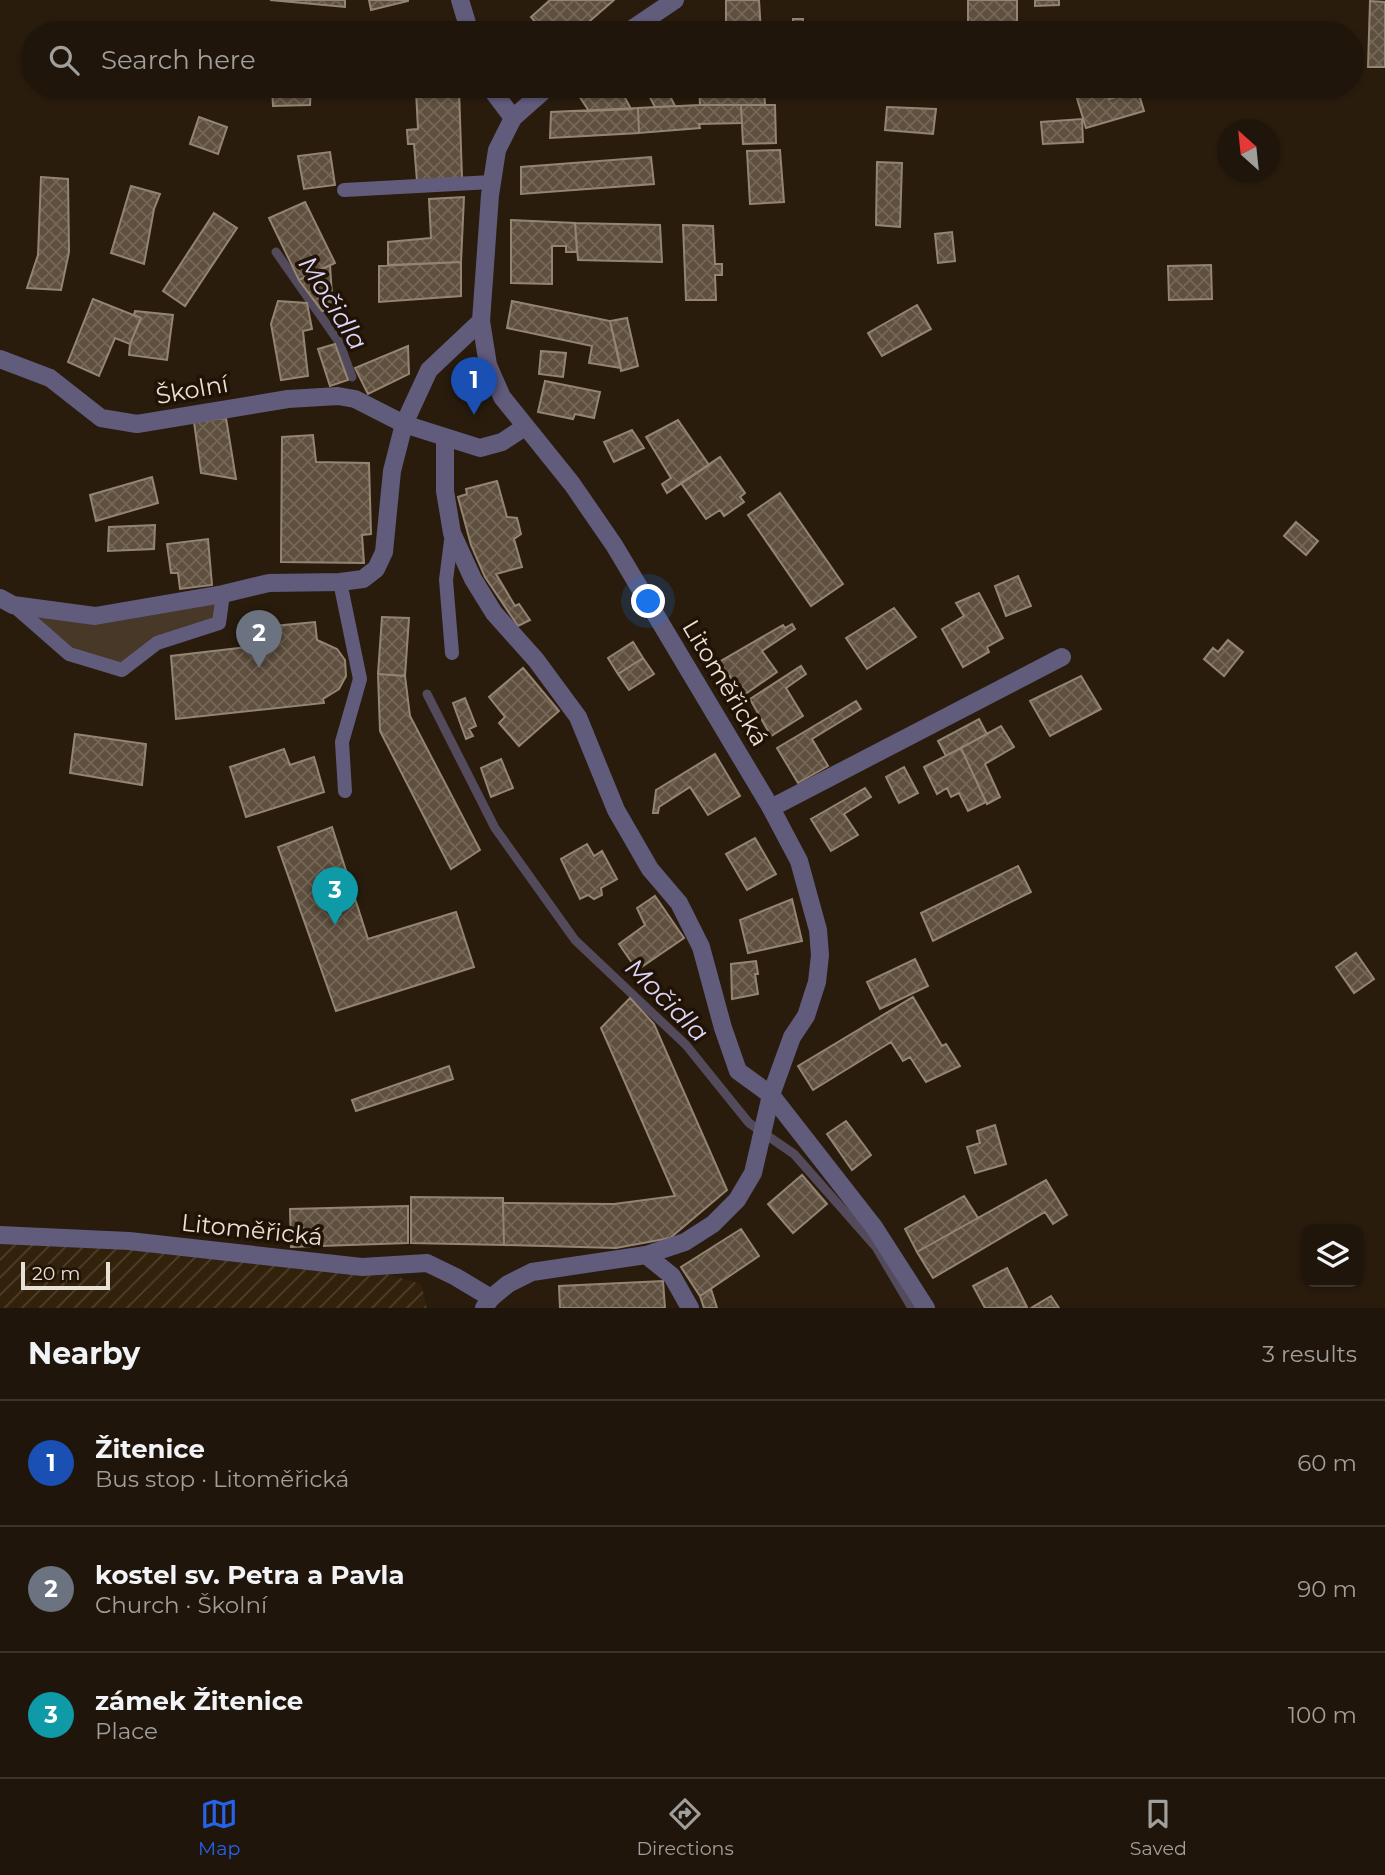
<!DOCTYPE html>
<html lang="en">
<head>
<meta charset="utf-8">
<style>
	:root { --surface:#1f150a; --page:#2c2218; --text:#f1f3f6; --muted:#a19f9c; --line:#3c342b; --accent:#2563eb }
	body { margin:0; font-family:Montserrat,sans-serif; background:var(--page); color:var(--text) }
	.controls { position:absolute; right:21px; bottom:21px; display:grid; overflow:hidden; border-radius:14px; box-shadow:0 2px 5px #0004 }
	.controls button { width:63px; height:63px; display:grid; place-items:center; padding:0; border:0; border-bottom:2px solid var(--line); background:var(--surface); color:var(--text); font:35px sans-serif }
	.compass { position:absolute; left:1217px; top:119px; width:63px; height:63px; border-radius:50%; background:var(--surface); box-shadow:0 2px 5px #0004; rotate:333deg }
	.scale { position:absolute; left:21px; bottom:18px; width:89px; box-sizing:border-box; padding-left:7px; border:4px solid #e9e0d6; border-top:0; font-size:19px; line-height:24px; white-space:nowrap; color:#e9e0d6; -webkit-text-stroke:5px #201305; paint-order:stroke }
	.you { position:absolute; left:649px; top:602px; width:24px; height:24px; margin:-18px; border:5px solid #fff; border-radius:50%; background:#1a73e8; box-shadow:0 0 0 10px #1a73e833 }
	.badge { display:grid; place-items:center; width:46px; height:46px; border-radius:50%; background:var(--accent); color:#fff; font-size:23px; font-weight:700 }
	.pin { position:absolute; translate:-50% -58px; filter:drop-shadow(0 2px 4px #0008) }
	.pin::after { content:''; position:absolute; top:37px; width:24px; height:21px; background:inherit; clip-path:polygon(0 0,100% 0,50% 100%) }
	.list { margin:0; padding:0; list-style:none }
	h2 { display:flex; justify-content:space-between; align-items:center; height:91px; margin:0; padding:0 28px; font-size:30px }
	h2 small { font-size:23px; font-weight:400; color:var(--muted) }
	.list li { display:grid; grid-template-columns:46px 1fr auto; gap:21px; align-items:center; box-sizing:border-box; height:126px; padding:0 28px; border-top:2px solid var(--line) }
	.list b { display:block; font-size:26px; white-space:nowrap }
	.list p { margin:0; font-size:23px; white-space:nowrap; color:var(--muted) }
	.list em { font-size:23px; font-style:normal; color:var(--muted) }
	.icon { flex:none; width:38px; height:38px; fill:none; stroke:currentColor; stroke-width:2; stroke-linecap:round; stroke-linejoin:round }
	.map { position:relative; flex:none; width:1385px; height:1308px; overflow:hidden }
	.search { position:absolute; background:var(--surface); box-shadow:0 2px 5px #0004; left:21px; right:21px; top:21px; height:77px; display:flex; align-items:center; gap:18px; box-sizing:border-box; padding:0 24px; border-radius:38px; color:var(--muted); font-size:26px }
	.sheet { height:469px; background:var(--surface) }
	nav { display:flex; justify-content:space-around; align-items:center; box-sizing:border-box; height:98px; border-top:2px solid var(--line); background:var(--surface); font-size:19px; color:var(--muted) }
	nav a { display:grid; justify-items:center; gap:4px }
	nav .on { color:var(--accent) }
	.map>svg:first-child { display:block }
	.industrial { fill:url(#industrial-furrows) }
	.grass { fill:#473827 }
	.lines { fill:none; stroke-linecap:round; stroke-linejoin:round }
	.stream { stroke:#534b5c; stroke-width:9 }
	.building { fill:url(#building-cross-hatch); stroke:#958472; stroke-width:2 }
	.service { stroke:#615b7c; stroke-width:14 }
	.minor { stroke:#615b7c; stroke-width:18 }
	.tertiary { stroke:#615b7c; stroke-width:18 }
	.labels { text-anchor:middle; stroke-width:7; stroke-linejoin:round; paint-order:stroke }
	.street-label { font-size:24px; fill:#e9e0d6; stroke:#201305 }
	.water-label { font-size:26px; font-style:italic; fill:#dbd5fa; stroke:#201305 }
</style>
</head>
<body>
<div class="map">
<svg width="1385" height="1308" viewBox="0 0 1385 1308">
	<defs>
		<pattern id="industrial-furrows" width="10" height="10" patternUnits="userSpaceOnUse" patternTransform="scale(1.75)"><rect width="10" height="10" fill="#32210b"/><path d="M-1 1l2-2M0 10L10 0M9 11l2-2" fill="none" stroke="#50412e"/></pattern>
		<pattern id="building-cross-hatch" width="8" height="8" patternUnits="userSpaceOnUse" patternTransform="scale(1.75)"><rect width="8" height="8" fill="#5e4f3e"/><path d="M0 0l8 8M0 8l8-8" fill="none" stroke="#756859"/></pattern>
	</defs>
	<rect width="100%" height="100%" fill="#291c0d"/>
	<path class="industrial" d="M 0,1235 L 362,1267 L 421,1284 L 427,1308 L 0,1308 Z"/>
	<path class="grass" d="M 223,594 L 219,623 L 157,643 L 122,670 L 69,654 L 13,605 L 95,616 Z"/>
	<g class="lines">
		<path class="stream" d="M 276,252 L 339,342 L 352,377
			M 427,694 L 495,828 L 575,940 L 686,1045 L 749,1123 L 794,1154 L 876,1247 L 912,1308"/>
	</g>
	<path class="building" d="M 270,0 L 345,0 L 345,7 Z
		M 369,0 L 408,0 L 408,1 L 371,10 Z
		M 550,0 L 614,0 L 576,33 L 545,33 L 531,17 Z
		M 726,0 L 759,0 L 761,33 L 726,33 Z
		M 968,0 L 1017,0 L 1017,32 L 968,32 Z
		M 1035,0 L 1059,0 L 1059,5 L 1035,6 Z
		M 1370,1 L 1385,2 L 1385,67 L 1368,67 Z
		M 793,19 L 803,19 L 802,29 L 837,29 L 837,33 L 789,33 L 789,29 L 793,29 Z
		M 272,86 L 311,86 L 310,105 L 273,106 Z
		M 591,86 L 639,86 L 623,94 L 631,109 L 589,111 L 577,93 Z
		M 650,86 L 665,86 L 675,106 L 655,107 L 645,88 Z
		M 699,86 L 764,86 L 765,105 L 700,105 Z
		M 789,86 L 837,86 L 838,95 L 789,95 Z
		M 459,89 L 462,178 L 417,181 L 414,144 L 408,144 L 407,130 L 418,129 L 416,91 Z
		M 1106,89 L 1109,99 L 1138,91 L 1144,111 L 1086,128 L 1076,95 Z
		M 700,105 L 741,105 L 742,123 L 699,124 L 700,128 L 639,133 L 638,108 Z
		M 741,105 L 775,105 L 776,143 L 743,144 Z
		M 887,107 L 936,109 L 933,134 L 885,130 Z
		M 638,108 L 639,133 L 550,138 L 551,112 Z
		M 199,117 L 227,127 L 218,154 L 190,144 Z
		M 1082,119 L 1083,142 L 1043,144 L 1041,122 Z
		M 780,150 L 784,202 L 750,204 L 747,151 Z
		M 330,152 L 335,185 L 304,189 L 298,156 Z
		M 651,157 L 654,184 L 521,194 L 521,167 Z
		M 877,162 L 902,163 L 900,227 L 876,225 Z
		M 41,177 L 68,179 L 69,252 L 61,290 L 27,288 L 38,255 Z
		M 131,186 L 160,194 L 154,209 L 144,264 L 111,253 Z
		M 464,197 L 461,262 L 388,265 L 388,242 L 431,238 L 429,199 Z
		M 305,202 L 335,263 L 299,280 L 269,218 Z
		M 214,213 L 237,228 L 185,306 L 163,291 Z
		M 511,220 L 575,223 L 577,252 L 566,252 L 566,246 L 552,246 L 552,284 L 511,283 Z
		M 575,223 L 660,225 L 662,262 L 578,260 Z
		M 683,225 L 713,226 L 715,264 L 722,264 L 722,275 L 715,275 L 716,300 L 686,300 Z
		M 952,232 L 955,261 L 938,263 L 935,234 Z
		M 461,262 L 461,296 L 379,302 L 379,266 Z
		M 330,265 L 333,310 L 322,311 L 299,280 Z
		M 1211,265 L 1212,299 L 1169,300 L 1168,266 Z
		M 93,299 L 141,318 L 130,344 L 115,338 L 99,376 L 68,362 Z
		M 278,301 L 307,303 L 312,329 L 303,331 L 308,376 L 281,380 L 271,324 Z
		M 512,301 L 610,321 L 621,368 L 589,363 L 592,346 L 507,328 Z
		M 917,305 L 931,329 L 882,356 L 868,333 Z
		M 135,311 L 173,315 L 167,360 L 129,355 L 130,344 L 141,318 L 134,315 Z
		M 627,318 L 638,366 L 621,371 L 610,321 Z
		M 335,344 L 348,380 L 330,386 L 318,349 Z
		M 408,346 L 409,374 L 368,394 L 355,368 Z
		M 541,351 L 566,353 L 563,377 L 539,374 Z
		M 545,381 L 600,392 L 594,418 L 575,414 L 573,419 L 538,412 Z
		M 226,418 L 236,479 L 201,473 L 194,422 Z
		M 678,420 L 709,465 L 667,493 L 662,484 L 671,478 L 646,437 Z
		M 632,430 L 644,448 L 614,462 L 604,442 Z
		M 313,435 L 316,462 L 369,463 L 371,534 L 362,535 L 364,563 L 281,562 L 282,437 Z
		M 720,457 L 745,493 L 740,497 L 744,502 L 724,516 L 720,510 L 706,519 L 681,483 Z
		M 152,477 L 158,503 L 96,521 L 90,495 Z
		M 497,481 L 507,517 L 517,518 L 521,534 L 514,539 L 522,567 L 496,574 L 515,606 L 519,604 L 530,620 L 518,626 L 485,577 L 471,545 L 458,497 L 467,494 L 466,489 Z
		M 780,493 L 843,584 L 811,606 L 748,515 Z
		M 1296,522 L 1318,541 L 1306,555 L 1284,536 Z
		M 155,525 L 154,549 L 108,551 L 109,527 Z
		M 208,539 L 212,585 L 180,589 L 178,573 L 171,573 L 167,544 Z
		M 1018,576 L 1031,606 L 1006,616 L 995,586 Z
		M 979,593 L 1003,638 L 987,647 L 989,652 L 963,667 L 942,629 L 964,616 L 956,603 Z
		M 894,608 L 916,637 L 867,669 L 846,638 Z
		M 382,617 L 409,618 L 405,676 L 378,674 Z
		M 315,622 L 317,640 L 337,649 L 345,660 L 346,676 L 339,689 L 323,699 L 324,703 L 176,719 L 171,656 L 265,645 L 263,627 Z
		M 792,624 L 795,629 L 762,651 L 777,672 L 744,695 L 719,662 L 783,625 L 785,628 Z
		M 1228,640 L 1243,652 L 1224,676 L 1204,659 L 1213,648 L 1218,652 Z
		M 633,642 L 643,658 L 618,674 L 608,658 Z
		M 643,658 L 654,674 L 629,690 L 618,674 Z
		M 801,666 L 806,674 L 786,688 L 803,716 L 771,736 L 750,699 Z
		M 523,668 L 559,711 L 519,746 L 499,723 L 505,717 L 489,697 Z
		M 378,674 L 405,676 L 410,716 L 480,850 L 451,869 L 380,731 Z
		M 1081,676 L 1101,709 L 1050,736 L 1030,701 Z
		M 465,698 L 476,726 L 469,729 L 473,736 L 466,739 L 453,703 Z
		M 856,701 L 861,709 L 812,739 L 828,766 L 798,783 L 777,748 Z
		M 979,719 L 987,734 L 946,756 L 938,741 Z
		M 1001,726 L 1014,747 L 985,764 L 1000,797 L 987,804 L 961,748 Z
		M 75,734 L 146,744 L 142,785 L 70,773 Z
		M 961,748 L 986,802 L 968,811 L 959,793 L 951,797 L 947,788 L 937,794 L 924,767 Z
		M 284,749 L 290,765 L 314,757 L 324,792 L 246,817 L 230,767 Z
		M 715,754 L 740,796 L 708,815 L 690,787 L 659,807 L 658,813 L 653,813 L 656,790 Z
		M 501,759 L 513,788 L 491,797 L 481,768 Z
		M 904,767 L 918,793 L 899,803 L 886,777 Z
		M 865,788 L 871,797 L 844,814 L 858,835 L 831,851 L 811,819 Z
		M 332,827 L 368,939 L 456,912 L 474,967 L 336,1011 L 278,847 Z
		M 755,838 L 776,874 L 747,890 L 726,854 Z
		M 587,844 L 594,856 L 602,851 L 617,879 L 601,888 L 602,895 L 594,899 L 588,895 L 580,899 L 561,859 Z
		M 1018,866 L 1031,892 L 933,941 L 921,913 Z
		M 655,896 L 684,938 L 637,970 L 619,944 L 645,925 L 637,908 Z
		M 792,899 L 802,941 L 748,953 L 740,920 Z
		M 1356,953 L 1374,979 L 1354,993 L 1336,967 Z
		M 915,959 L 928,986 L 880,1009 L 867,982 Z
		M 756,961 L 758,974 L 755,974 L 758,994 L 732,999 L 731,964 Z
		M 913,997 L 942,1046 L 946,1044 L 960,1066 L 926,1082 L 910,1057 L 903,1061 L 891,1042 L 813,1090 L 798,1066 Z
		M 630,998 L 654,1024 L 727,1190 L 670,1238 L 616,1248 L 504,1245 L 503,1203 L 614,1204 L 675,1196 L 601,1028 Z
		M 449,1066 L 453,1079 L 356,1111 L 352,1100 Z
		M 846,1121 L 871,1155 L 852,1170 L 827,1134 Z
		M 995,1125 L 1006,1164 L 975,1173 L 967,1147 L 980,1143 L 977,1131 Z
		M 802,1175 L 827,1204 L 793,1233 L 768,1204 Z
		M 1046,1180 L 1067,1215 L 1053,1224 L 1045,1212 L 933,1278 L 917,1252 Z
		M 964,1196 L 978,1218 L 917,1252 L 905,1229 Z
		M 411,1197 L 503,1198 L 504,1245 L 411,1243 Z
		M 408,1206 L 408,1243 L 291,1247 L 290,1209 Z
		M 741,1229 L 759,1256 L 700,1296 L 681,1267 Z
		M 1007,1268 L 1027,1307 L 985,1308 L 973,1286 Z
		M 663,1281 L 665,1308 L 560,1308 L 559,1286 Z
		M 711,1289 L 717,1308 L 704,1308 L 700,1296 Z
		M 1051,1296 L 1059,1308 L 1031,1308 Z"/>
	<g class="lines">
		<path class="service" d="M 344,190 L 492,182
			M 340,582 L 360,679 L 342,742 L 345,791
			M 13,605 L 69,654 L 122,670 L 157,643 L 219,623 L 223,594
			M 452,653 L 446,580 L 452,533"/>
		<path class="minor" d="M 0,359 L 50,378 L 101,418 L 137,424 L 288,399 L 338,396 L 355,399 L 404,424 L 480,448 L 502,442 L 525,427
			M 445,438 L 445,491 L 452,533 L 473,579 L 494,613 L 536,660 L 578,717 L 616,810 L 650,869 L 679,903 L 701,947 L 723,1028 L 738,1071 L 771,1095 L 874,1227 L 926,1308
			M 0,598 L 13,605 L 95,616 L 223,594 L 269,583 L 340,582 L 363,579 L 376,569 L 384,552 L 392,471 L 404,424 L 429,370 L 481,321
			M 771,808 L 1062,657
			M 0,1235 L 129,1241 L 362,1267 L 427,1263 L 456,1277 L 491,1298
			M 646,1255 L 672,1276 L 690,1308"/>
		<path class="tertiary" d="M 460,0 L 470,33
			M 626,33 L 675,0
			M 489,86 L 513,118
			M 484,1308 L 491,1298 L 508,1284 L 532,1272 L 646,1255 L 685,1242 L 713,1224 L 737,1200 L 753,1173 L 771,1095 L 792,1037 L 806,1016 L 817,982 L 820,955 L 818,930 L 799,861 L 771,808 L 614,545 L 572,484 L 502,397 L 488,365 L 481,321 L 490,195 L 497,150 L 513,118 L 549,86"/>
	</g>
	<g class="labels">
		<g class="street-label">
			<text transform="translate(192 390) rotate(-10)" y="8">Školní</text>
			<text transform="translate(725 683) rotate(59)" y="8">Litoměřická</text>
			<text transform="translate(252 1230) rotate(6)" y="8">Litoměřická</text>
		</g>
		<g class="water-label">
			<text transform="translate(333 303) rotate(58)" y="9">Močidla</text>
			<text transform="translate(667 1000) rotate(45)" y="9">Močidla</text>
		</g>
	</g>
</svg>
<div class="controls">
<button><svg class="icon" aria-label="layers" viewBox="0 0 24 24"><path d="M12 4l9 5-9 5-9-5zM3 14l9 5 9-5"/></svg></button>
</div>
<svg class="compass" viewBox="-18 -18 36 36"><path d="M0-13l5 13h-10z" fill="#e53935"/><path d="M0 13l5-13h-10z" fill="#a19f9c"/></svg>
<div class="scale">20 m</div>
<div class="you"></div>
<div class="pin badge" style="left:474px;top:415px;background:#1a4fb4">1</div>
<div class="pin badge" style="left:259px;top:668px;background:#6b7280">2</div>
<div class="pin badge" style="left:335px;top:925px;background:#0f9aa8">3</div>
<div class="search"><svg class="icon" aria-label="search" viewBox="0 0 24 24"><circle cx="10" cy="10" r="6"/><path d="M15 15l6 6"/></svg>Search here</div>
</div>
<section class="sheet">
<h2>Nearby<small>3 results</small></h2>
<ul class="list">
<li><span class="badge" style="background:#1a4fb4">1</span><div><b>Žitenice</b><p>Bus stop · Litoměřická</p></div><em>60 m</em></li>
<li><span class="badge" style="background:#6b7280">2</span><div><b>kostel sv. Petra a Pavla</b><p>Church · Školní</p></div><em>90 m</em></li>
<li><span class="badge" style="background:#0f9aa8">3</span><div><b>zámek Žitenice</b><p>Place</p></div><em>100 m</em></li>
</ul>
</section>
<nav>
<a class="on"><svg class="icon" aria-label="map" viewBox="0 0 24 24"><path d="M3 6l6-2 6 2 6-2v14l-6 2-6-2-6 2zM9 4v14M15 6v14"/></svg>Map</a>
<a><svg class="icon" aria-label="directions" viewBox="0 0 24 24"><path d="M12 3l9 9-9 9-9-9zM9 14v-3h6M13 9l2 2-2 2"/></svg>Directions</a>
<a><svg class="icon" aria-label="saved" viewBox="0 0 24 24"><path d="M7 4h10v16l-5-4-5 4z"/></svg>Saved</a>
</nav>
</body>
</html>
